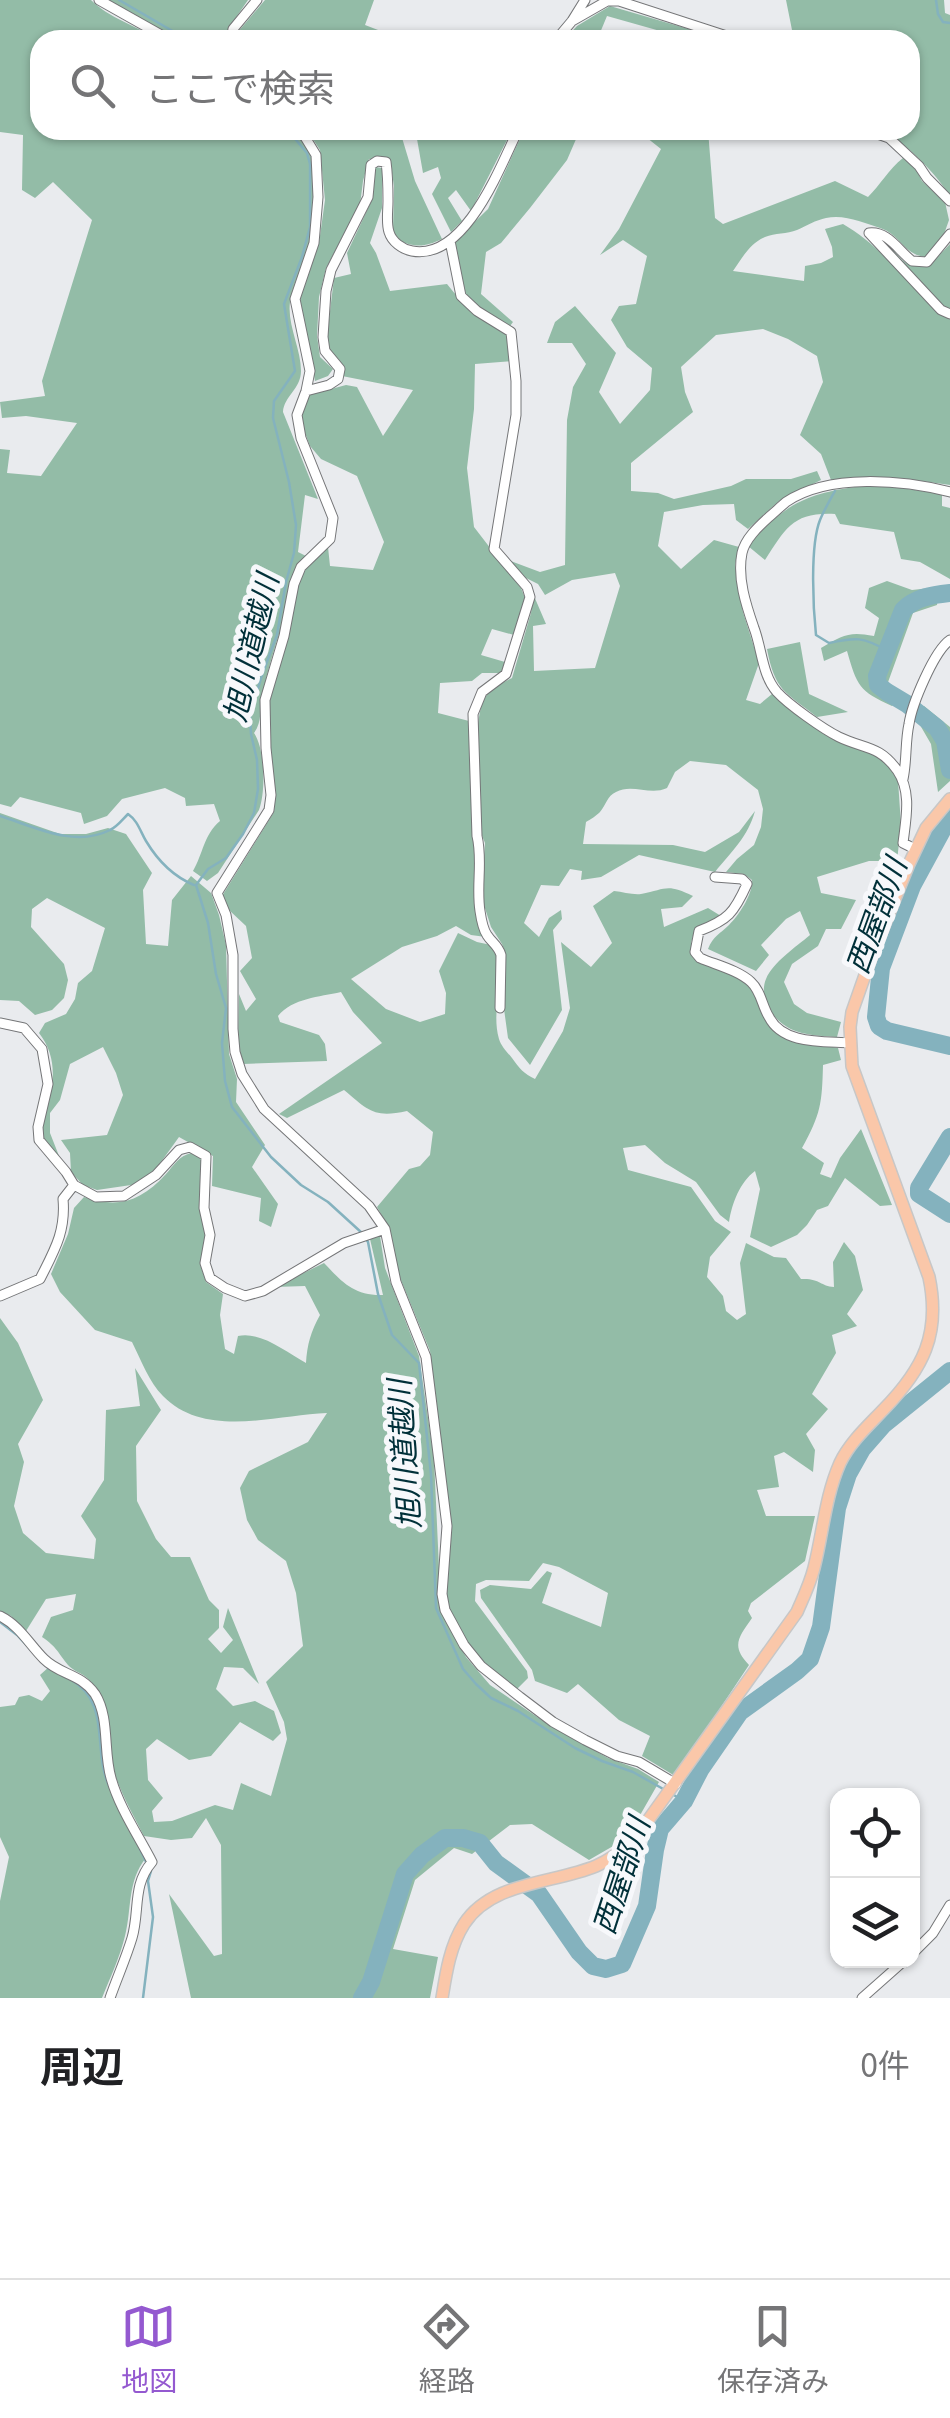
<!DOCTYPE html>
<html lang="ja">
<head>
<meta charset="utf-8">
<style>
	:root { --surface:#fff; --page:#f2f2f2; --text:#202124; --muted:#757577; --line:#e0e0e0; --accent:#9459d0 }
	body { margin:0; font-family:Georgia,"Noto Sans JP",serif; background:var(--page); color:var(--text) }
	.controls { position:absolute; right:30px; bottom:30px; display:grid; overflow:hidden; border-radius:20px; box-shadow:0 2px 8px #0004 }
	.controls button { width:90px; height:90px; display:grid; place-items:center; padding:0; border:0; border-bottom:2px solid var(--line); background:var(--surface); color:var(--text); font:50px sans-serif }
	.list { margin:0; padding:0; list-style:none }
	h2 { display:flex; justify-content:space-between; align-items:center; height:130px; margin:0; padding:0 40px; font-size:42px }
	h2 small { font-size:32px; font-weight:400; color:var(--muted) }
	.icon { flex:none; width:55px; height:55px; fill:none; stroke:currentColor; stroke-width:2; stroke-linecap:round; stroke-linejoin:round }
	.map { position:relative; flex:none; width:950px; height:1998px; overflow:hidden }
	.search { position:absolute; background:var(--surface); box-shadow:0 2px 8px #0004; left:30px; right:30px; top:30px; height:110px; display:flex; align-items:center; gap:25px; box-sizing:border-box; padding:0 35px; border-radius:30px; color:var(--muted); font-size:38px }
	.sheet { height:280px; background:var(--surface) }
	nav { display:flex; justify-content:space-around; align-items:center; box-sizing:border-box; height:140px; border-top:2px solid var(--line); background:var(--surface); font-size:28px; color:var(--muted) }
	nav a { display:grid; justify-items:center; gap:5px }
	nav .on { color:var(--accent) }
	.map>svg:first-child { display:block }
	.forest { fill:#93bca7 }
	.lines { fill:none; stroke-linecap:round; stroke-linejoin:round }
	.stream { stroke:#84b2be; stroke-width:2.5 }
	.river { stroke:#84b2be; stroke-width:18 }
	.minor-casing { stroke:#757678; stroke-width:11 }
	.major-casing { stroke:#c7c7c7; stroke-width:14 }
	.minor { stroke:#fff; stroke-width:9 }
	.major { stroke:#fac7a9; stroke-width:11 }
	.labels { text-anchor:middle; stroke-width:10; stroke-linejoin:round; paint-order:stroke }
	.water-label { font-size:30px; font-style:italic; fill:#013039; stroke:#f7f8fb }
</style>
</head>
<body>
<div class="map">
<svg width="950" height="1998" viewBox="0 0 950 1998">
	<rect width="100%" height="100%" fill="#e9ebee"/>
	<path class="forest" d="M 0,0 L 91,0 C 109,18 137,26 159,40 L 40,40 L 40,130 L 236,130 L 251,137 L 256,130 C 267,130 285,127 294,132 C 323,147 315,215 310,242 C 306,262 293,281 290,302 C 287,325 301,348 301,371 C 301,389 284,396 283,412 L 318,499 L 305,495 L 298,552 L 306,556 C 290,602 273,647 262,695 C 259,708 263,721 254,733 C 265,749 266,791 259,810 L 218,873 L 207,881 L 193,871 C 203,854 204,834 220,821 L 214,804 L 186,806 L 185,798 L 165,788 L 122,799 L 107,816 L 84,824 L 81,813 L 20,797 L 11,807 L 0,804 L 0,449 L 10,450 L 7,473 L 41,476 L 77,423 L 26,416 L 2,418 L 0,402 L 45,396 L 42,381 L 92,220 L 53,182 L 35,198 L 22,190 L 23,135 L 0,132 Z
		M 109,0 L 248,0 L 228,29 L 226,40 L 177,40 Z
		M 265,0 L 374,0 L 365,25 L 399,38 L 398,40 L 238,40 L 237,33 Z
		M 786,0 L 944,0 L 945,13 L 950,15 L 950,196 C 937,175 902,137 878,130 L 910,130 L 910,40 L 794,40 Z
		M 610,6 L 726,40 L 692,40 L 607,16 L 597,40 L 564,40 L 577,26 Z
		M 307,130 L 400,131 L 415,181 L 442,239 C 425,247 416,248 398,240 L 393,230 L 394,186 L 390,160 L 369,159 L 363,181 L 360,205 L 326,268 L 319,297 L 317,336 L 320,357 L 333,369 L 328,376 L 315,381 L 300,299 L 319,243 L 325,200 L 320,150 Z
		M 420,130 L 512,130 L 471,211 L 456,190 L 448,198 L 462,221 L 451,232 L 432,194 L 441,178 L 438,167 L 423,173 L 417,139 Z
		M 524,130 L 580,130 L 567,160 L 530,208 L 501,243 L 486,252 L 481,294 L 513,322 L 510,326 L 476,305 L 466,295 L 454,242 L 488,209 Z
		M 637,130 L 708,130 L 715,218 L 723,224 L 835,181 L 868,197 C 880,185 889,169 903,158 L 916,169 L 922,181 L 945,202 L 949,220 L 943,237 L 925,257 C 903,254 900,234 880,228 C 864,223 845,214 826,218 C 816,220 806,226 797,230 C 787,234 775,233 765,237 C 750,243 742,258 733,271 L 804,281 L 805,266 L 821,263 L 833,257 L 832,247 L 825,229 L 843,224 C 871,240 892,264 915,287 C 927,299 933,314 950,318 L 950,485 L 901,478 L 831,480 L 821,454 L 800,435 L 823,382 L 817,356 L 788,339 L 763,329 L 716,335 L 681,367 L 685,392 L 693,412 L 631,463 L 631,491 L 658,493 L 674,499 L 731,486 L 746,479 L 791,479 L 817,471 L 821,480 L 779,501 L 748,529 L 736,520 L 734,504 L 703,505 L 664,512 L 658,546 L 681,569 L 714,540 L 739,547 L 735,565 L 743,612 L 759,663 L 746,700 L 760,704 L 772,694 L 794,713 L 832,738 L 882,758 L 898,780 L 901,825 L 897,861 L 869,861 L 817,877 L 821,893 L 856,900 L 841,929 L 826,929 L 818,946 L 792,964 L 784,982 L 794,1004 L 807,1013 L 841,1022 L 837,1037 C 808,1035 786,1035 769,1009 C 764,1000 762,988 766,979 C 773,962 796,947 810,935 L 800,911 L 786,919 L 761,945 L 769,955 L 756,971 L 708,949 C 713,936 720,934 729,925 C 739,915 753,894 752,880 L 744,874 L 726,872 L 737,859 L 754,845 L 761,827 L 763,809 L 758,790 L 726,765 L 690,761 L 675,772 L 667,788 C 650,796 632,783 616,792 C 607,796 606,805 600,812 C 597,815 590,820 586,822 L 583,844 L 673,845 L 705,852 L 739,832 L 755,811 C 748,837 731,852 715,872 L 639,855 L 601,877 L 581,880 L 582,871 L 570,869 L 559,886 L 541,885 L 524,923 L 539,937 L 549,918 L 561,910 L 562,919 L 553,930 L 562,1010 L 530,1065 L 508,1038 L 504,1009 L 506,954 L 502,944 L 491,927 L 483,902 L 482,885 L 485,843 L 481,833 C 480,804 470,718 486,696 C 492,688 502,683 512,678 L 531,613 L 534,596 L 546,624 L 533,626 L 534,671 L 595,668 L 620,586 L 615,573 L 572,580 L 545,595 L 538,584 L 524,577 L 508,560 L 540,572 L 565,565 L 567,420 L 573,387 L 586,364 L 572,343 L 547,343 L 555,322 L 575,306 L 616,353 L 599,392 L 620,424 L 650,390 L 652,368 L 627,347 L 611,320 L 619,306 L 636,304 L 647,256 L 623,240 L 600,255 L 619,229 L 661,149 Z
		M 375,167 L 382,168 L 382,208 L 370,243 L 376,253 L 390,291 L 447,284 C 464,306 483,321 507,335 L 512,361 L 475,364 L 474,409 L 467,468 L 474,527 L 521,588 L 525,598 L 514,635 L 492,629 L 481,655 L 505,662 L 503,673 L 482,673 L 472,681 L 440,683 L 438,713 L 469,721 C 469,762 473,804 474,845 C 475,878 471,906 486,937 L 471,935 L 456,926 L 437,936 L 402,947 L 351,979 L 386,1009 L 420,1022 L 445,1014 L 446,993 L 439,971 L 458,933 L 477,942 L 491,945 C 508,971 490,1009 499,1039 C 501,1046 507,1052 512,1058 C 519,1068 524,1074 535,1079 L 563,1031 L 570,1008 L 561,942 L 591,967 L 612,943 L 593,906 L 614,891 C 623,892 633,895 641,894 C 666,889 667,883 693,896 L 682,907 L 661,909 L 664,927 L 708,908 L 721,916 L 695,929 L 691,943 L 693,958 L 744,981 L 753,990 L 768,1024 L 787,1038 L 838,1048 L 841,1060 L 823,1065 C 822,1103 821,1114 802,1148 L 824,1163 L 820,1174 L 831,1178 L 840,1158 L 861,1129 L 892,1205 L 880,1206 L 845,1178 L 828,1206 L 817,1210 L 807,1225 L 797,1235 L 771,1247 L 750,1237 L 760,1189 L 755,1171 C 740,1182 732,1203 729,1222 L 720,1215 L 696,1182 L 665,1163 L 645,1145 L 623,1148 L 628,1170 L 691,1187 L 715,1221 L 731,1232 L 710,1257 L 707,1277 L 723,1296 L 726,1311 L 737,1320 L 746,1314 L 740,1263 L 746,1243 L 774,1257 L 786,1258 L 801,1279 C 820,1278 820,1286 834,1287 L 833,1262 L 844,1242 L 855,1256 L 863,1290 L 847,1314 L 857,1326 L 832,1335 L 836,1353 L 812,1394 L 828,1409 L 806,1434 L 815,1450 L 813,1472 L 784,1452 L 774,1456 L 779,1487 L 757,1490 L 766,1516 L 815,1516 L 805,1561 L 751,1603 L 748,1611 L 752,1618 C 738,1638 731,1646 749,1665 L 675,1776 L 642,1756 L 650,1736 L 619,1720 L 578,1684 L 567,1693 L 535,1681 L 532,1670 L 481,1598 L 480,1590 L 490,1585 L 531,1589 L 547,1571 L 552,1573 L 542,1603 L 601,1627 L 608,1593 L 559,1567 L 543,1563 L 529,1581 L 486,1580 L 476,1584 L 475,1601 L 527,1671 L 528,1678 L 517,1689 L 485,1664 L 467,1643 L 450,1609 L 445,1590 L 450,1526 L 430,1351 L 398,1273 L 389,1228 L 377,1207 L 409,1169 L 420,1166 L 430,1155 L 433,1132 L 407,1111 C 374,1118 369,1111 344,1090 L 287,1118 L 279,1114 L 382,1043 L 353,1012 L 341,992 C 319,997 293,998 278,1016 L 280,1022 L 319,1035 L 325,1044 L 327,1061 L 243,1064 L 238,1042 L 239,994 L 246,1011 L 256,999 L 240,971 L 252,958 L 246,926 L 229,910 L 222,896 L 274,812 L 275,795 L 270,743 L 270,700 L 299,584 L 303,570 L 328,547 L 330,566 L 373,570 L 384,542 L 357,476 L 321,459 L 310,446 L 300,420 L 309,395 L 346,385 L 357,387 L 383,436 L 413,390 L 342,376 L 345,368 L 330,350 L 327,336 L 334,278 L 351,274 L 347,253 L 372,200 Z
		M 876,235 C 892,240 894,258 910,265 C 913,266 926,266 929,266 L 950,244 L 950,309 L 945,308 Z
		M 855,487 L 894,487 L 942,494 L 942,506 L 950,508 L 950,579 L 920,562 L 901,559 L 894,532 L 840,524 L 835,514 C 793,512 786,528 765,560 L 748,546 C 781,507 804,494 855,487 Z
		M 887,581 L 912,590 L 939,587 L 937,605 L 913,613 L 887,685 L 901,696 L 892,706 C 859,691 857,686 847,651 L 824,661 L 821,648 C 843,635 849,631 874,636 L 879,618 L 865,608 L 869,588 Z
		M 800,642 L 809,694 L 848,712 L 817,717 C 785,692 775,691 767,649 Z
		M 924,706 L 950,727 L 950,781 L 938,792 L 931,744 L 920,725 Z
		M 0,813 L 60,834 L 86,834 L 108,828 L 126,834 L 152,873 L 143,890 L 146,944 L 168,946 L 172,900 L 191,876 L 211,893 L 219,915 L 226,945 L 229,1054 L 237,1079 L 236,1102 L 265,1145 L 252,1167 L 278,1204 L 271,1227 L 259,1221 L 261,1198 L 212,1186 L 213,1156 L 179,1137 L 156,1169 L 138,1184 L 97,1190 L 83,1185 L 71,1172 L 70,1153 L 61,1140 L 107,1135 L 123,1095 L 116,1073 L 103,1047 L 70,1064 L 60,1100 L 50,1113 L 50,1133 L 61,1161 C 55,1153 44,1144 43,1134 C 42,1127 45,1117 47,1110 C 54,1082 58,1058 39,1033 L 45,1023 L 66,1014 L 75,999 L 78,983 L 92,971 L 105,928 L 47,898 L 32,909 L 31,927 L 64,964 L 68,980 L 64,998 L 52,1010 L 35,1015 L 19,1001 L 0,1000 Z
		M 191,1153 L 202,1159 L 206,1236 L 200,1264 L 206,1282 L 223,1294 L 220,1315 L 225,1349 L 234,1354 L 238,1336 C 261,1331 286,1352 306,1363 C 307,1345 311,1331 320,1315 L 305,1286 L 275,1287 L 324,1263 C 342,1282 354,1296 383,1295 L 370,1239 L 380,1236 L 385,1268 L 419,1356 L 434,1459 L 441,1612 L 466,1657 L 490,1685 L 552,1727 L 608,1758 L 638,1769 L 659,1782 L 627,1838 L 589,1860 L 532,1824 L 510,1825 L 472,1854 L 454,1848 L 415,1880 L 393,1949 L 438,1957 L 430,1998 L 191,1998 L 169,1894 L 214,1956 L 222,1954 L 221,1845 L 206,1818 L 192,1838 L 171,1840 L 144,1836 C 132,1813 119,1790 112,1765 C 104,1735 115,1701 87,1678 C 82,1673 73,1671 68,1665 C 58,1653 57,1647 42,1637 L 51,1617 L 73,1610 L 76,1594 L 46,1599 L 26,1631 L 11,1616 L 0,1611 L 0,1318 L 18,1343 L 43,1400 L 18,1444 L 24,1462 L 14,1506 L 23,1533 L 46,1553 L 94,1559 L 96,1539 L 81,1516 L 104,1480 L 106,1410 L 140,1406 L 135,1368 L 161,1410 L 136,1446 L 137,1501 L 156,1539 L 171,1557 L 190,1557 L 209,1600 L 219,1610 L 219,1628 L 208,1639 L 221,1653 L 233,1640 L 223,1627 L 228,1608 L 259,1684 L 243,1668 L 224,1667 L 216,1689 L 233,1706 L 255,1701 L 274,1711 L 281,1733 L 273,1741 L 240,1722 L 211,1756 L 189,1760 L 157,1739 L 146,1749 L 148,1780 L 163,1798 L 152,1811 L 154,1822 L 172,1821 L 215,1805 L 233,1810 L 241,1783 L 271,1796 L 287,1739 L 284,1722 L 266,1682 L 303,1646 L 296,1593 L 286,1561 L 258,1540 L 247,1520 L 240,1488 L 249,1471 L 308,1442 L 327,1413 C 275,1415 205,1439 163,1396 C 149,1382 141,1360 132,1342 L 95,1330 L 60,1292 L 51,1274 L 68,1234 L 74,1208 L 84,1197 C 119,1209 141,1201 166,1174 C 174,1165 179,1156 191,1153 Z
		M 50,1666 L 81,1680 L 94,1697 L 100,1713 L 104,1760 L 146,1858 C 127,1881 132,1909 125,1936 C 120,1957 110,1978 102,1998 L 0,1998 L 0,1901 L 9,1857 L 0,1837 L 0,1707 L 15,1705 L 19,1697 L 29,1695 L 42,1701 L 50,1691 L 40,1675 Z"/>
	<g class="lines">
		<path class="stream" d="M 119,0 L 188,40
			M 936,0 L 938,14 L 943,22 L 950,23
			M 284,130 L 291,134 L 307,153 L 310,164 L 310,227 L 302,257 L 284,304 L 295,371 L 274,401 L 273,418 L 289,482 L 296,525 L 294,553 L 286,582 L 277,635 L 262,675 L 250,715 L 251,734 L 257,760 L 258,789 L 254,813 L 243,834 L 226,858 L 208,869 L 196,885 L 208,923 L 216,974 L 226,1008 L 222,1043 L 225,1081 L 232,1107 L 271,1157 L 301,1185 L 328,1202 L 362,1233 L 368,1242 L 378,1294 L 392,1335 L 419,1363 L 431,1474 L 436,1608 L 463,1669 L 476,1684 L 491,1698 L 518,1711 L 575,1748 L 602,1761 L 633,1772 L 665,1790
			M 835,491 C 830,500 824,510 820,520 C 810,545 813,607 816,635 L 829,643 C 856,637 863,637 886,650
			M 0,816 C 35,827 74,848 110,830 C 117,827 122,820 128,814 C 138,821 140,831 146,841 C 158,861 172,876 194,885
			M 0,1622 L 17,1635 L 49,1669
			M 70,1679 C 113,1704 91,1750 110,1788
			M 672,1794 L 684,1801
			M 140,1849 L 147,1864
			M 143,1998 L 153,1917 L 148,1881 L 151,1871"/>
		<path class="river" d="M 950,593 C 932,595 916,597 903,610 L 877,676 L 878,685 L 887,692 L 907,704 L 937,728 L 945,741 L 950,770
			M 950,816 L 912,886 L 881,968 L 876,1017 L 879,1026 L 887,1031 L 950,1046
			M 950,1137 L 919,1188 L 919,1194 L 950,1214
			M 362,1998 L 371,1982 L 405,1874 L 422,1855 L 445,1838 L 463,1838 L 480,1843 L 496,1863 L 539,1894 L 579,1952 L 593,1966 L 606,1969 L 622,1964 L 647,1906 L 655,1850 L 660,1829 L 684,1801 L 700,1770 L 740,1712 L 797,1671 L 810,1659 L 821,1627 L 837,1508 L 848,1474 L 862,1449 L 883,1425 L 950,1371"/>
		<g class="minor-casing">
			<path id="minor" d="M 99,0 L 170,40
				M 572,21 L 607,1 L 619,1 L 739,40
				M 231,40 L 233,29 L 257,0
				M 556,40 L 572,21 L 585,0
				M 297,130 L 305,137 L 316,155 L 318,197 L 314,243 L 295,299 L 310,371 L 306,391 L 297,415 L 301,438 L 333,518 L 330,539 L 301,567 L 294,584 L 284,636 L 265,700 L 266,748 L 271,795 L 269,810 L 217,893 L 226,915 L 233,955 L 233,1029 L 235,1052 L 242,1074 L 264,1109 L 369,1206 L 385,1229 L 396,1282 L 426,1357 L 447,1526 L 442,1594 L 445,1610 L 464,1645 L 481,1666 L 520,1697 L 553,1722 L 585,1740 L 617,1756 L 639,1762 L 676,1784
				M 866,130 L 889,138 L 919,166 L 927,178 L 950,201
				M 869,233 L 941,310 L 950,314
				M 869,233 C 888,231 898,250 912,261 L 927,262 L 950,234
				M 450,241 L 461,296 L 477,311 L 511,332 L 516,381 L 516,415 L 494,549 L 527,587 L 530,597 L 506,674 L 482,692 L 473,714 L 477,836 C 483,860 476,886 480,911 C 481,918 483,929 487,935 C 492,943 498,945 501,955 L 500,1008
				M 306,391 L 329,385 L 338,379 L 340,369 L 325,351 L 323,337 L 326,291 L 331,270 L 368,197 L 371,165 L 377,161 L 386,162 C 388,176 388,188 388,201 C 388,211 386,223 389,232 C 392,242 402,249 412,251 C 465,261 500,167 518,130
				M 903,779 C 907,761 905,742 909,724 C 912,704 934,651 950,640
				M 915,849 L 903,843 C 906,818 912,792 897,770 C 879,745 864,749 839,737 C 823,729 789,705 777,692 C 762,675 762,649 754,628 C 746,605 737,578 742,553 C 745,539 758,527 769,517 C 775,512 780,507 786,502 C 829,473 903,480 950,492
				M 715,877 L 742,879 L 747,884 C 734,913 728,920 699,931 L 695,952 L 700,958 C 716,965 738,970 751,982 C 761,991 762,1006 769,1017 C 783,1045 824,1041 850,1043
				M 0,1023 L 24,1028 L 42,1049 L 48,1084 L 38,1127 L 39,1140 L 66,1172 L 74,1185 L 96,1197 L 124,1196 L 156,1175 L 179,1150 L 190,1147 L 206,1156 L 204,1208 L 210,1235 L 205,1263 L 210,1278 L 225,1288 L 245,1296 L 263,1291 L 344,1243 L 385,1229
				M 0,1296 L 40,1279 C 54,1251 66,1232 63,1199 L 74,1185
				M 0,1616 C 20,1626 29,1644 44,1659 C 60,1675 80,1673 95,1694 C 110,1718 103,1751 111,1778 C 119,1807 138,1835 152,1862 C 132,1885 140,1911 132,1938 C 126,1958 117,1978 110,1998
				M 912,1954 L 933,1933 L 950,1905
				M 862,1998 L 905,1960"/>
		</g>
		<g class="major-casing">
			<path id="major" d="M 442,1998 C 446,1973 450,1946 464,1924 C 492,1881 553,1884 596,1866 C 610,1860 623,1850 634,1840 L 797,1612 C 803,1598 810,1584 814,1568 C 823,1533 825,1497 840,1463 C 850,1442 868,1426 884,1409 C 923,1369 941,1334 929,1277 L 852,1066 L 850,1027 L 852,1012 L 871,958 L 909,864 L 926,828 L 950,799"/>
		</g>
		<use href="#minor" class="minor"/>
		<use href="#major" class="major"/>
	</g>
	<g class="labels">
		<g class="water-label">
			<text transform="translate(252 648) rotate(-77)" y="10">旭川道越川</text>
			<text transform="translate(877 916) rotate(-70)" y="10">西屋部川</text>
			<text transform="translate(405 1454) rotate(-94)" y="10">旭川道越川</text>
			<text transform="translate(622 1876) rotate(-72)" y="10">西屋部川</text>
		</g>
	</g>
</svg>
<div class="controls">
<button><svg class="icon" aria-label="locate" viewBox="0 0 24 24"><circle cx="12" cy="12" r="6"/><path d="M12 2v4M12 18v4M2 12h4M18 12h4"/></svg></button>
<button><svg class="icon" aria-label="layers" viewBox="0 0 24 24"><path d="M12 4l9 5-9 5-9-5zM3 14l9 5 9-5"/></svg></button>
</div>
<div class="search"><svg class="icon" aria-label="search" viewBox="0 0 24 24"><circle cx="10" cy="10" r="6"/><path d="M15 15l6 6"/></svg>ここで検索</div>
</div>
<section class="sheet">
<h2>周辺<small>0件</small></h2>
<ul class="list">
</ul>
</section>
<nav>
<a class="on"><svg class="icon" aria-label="map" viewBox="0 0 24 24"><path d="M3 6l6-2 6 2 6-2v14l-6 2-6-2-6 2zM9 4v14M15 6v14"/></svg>地図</a>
<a><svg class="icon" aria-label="directions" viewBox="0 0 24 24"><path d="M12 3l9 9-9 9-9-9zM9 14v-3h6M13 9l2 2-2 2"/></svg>経路</a>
<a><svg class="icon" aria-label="saved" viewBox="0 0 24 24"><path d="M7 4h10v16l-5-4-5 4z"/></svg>保存済み</a>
</nav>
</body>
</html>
